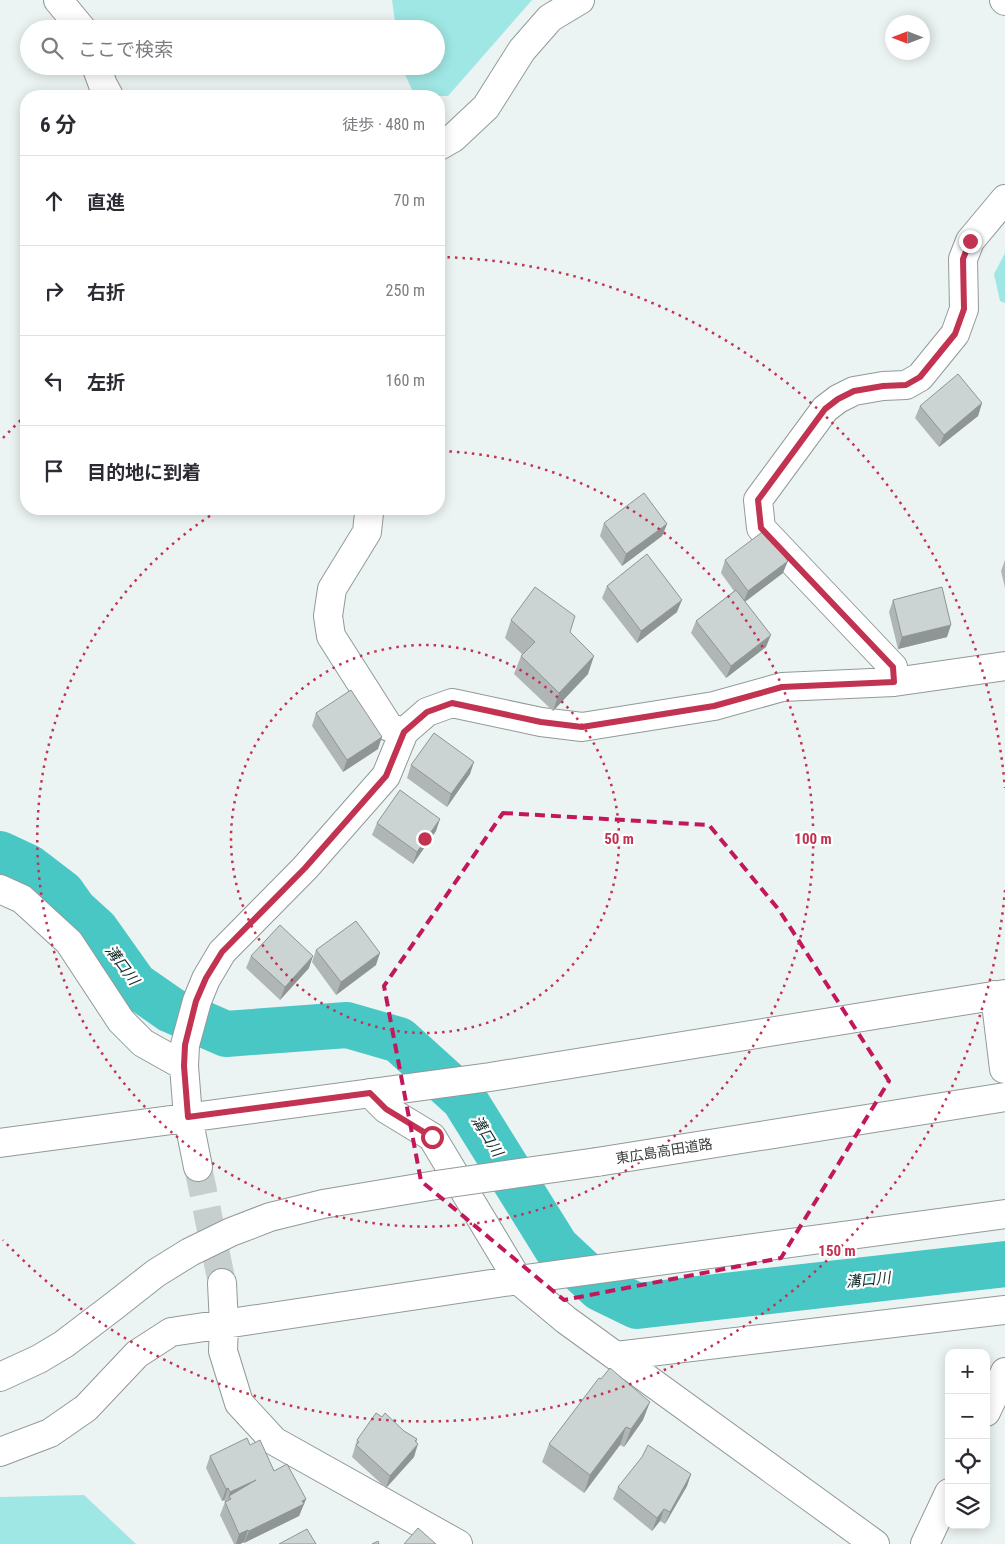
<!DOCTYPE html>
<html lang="ja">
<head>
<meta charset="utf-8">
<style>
	:root { --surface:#fff; --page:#f2f2f3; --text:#2b2b33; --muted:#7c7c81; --line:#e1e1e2 }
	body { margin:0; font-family:"Roboto Condensed","Noto Sans JP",sans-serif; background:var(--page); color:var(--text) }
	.controls { position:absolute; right:15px; bottom:15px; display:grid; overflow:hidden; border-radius:10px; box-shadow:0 2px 12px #0003 }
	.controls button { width:45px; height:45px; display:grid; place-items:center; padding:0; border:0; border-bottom:1px solid var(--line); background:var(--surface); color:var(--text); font:25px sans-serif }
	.compass { position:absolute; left:885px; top:15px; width:45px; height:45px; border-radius:50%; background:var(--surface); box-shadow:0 2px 12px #0003; rotate:270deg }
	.stop { position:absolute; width:15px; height:15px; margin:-11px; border:4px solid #c23251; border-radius:50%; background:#fff }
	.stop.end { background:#c23251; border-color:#fff; box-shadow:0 1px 5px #0008 }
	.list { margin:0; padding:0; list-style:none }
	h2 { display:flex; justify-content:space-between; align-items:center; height:65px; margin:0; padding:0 20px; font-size:21px }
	h2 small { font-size:16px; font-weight:400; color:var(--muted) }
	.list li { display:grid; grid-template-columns:32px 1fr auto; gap:15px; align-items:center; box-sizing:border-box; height:90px; padding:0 20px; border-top:1px solid var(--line) }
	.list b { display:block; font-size:19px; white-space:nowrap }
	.list em { font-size:16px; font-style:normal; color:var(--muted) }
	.icon { flex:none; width:28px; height:28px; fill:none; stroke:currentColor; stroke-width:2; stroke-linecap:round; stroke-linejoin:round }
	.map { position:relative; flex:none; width:1005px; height:1544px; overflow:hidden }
	.search { position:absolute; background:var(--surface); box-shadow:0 2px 12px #0003; left:20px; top:20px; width:425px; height:55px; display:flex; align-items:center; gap:12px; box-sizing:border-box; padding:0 18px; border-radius:28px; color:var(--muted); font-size:19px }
	.panel { position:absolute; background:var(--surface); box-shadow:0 2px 12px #0003; left:20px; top:90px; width:425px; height:425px; border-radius:20px }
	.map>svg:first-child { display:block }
	.green { fill:#9fe7e4 }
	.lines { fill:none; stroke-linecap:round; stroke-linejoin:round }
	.river { stroke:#48c7c5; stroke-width:46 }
	.minor-tunnel { stroke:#c7cfce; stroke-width:28; stroke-dasharray:28 14; stroke-linecap:butt }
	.minor-casing { stroke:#929a99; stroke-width:30 }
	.highway-casing { stroke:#929a99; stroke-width:30 }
	.minor { stroke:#fff; stroke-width:28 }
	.highway { stroke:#fff; stroke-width:28 }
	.highway-bridge-casing { stroke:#929a99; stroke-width:30; stroke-linecap:butt }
	.highway-bridge { stroke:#fff; stroke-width:28 }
	.wall { fill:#afb6b5 }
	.shaded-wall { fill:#8f9494 }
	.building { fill:#ccd4d3; stroke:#8f9494 }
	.route { stroke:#c23251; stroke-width:6 }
	.marked { fill:none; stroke:#c2185b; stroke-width:4; stroke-dasharray:10 6; stroke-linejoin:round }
	.ring { fill:none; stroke:#c23251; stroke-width:2.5; stroke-dasharray:2.5 5 }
	.labels { text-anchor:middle; stroke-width:4.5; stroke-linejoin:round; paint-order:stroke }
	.street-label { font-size:14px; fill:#393d3c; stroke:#fff }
	.water-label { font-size:15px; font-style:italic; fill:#182e2e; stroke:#fff }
	.centre { fill:#c23251; stroke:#fff; stroke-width:2.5 }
	.ring-label { font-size:15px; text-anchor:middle; font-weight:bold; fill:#c23251; stroke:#fff; stroke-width:4.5; stroke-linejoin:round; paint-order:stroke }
</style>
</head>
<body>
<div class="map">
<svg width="1005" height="1544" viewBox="0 0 1005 1544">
	<rect width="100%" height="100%" fill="#ebf3f3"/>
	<path class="green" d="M 392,0 L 532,0 L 448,96 L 415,96 L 401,66 L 436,66 L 436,29 L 396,29 Z
		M 1005,253 L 1005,303 L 1000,301 L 994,274 Z
		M 84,1495 L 136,1544 L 0,1544 L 0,1497 Z"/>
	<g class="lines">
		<path class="river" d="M 0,854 L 28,867 L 62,893 L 74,910 L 96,930 L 135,985 L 171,1010 L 226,1034 L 347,1025 L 399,1040 L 464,1099 L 556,1247 L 600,1288 L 637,1306 L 1005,1264"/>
		<path class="minor-tunnel" d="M 198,1167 L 222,1283"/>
		<g class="minor-casing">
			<path id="minor" d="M 58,0 L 82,29
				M 1004,0 L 1005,1
				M 96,66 L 103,85 L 109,96
				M 439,146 L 453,138 L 486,107 L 522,50 L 550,18 L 580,0
				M 368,509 L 369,513 L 367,532 L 332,589 L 328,616 L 331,636 L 389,727 L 404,732
				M 894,682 L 893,667 L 761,528 L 758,500 L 825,409 L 838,399 L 854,391 L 883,386 L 906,385 L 920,377 L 955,334 L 964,309 L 963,259 L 970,241 L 1005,199
				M 0,889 L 22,899 L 69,942 L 121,1021 L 143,1043 L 184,1066
				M 995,995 L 1004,1069
				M 370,1093 L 386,1109 L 432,1137 L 518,1280 L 566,1320 L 875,1544
				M 0,1143 L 490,1077 L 1005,994
				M 198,1167 L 188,1117 L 184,1066 L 185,1045 L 197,1001 L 206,979 L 222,952 L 305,868 L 386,776 L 404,732 L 427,712 L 452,703 L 541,722 L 582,727 L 714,706 L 782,687 L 894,682 L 1005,666
				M 222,1283 L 224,1325 L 223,1351 L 239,1403 L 274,1441 L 458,1544
				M 616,1356 L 1005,1310
				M 986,1412 L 1005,1372
				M 0,1452 L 50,1433 L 86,1408 L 137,1354 L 171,1332 L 518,1280 L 1005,1214
				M 925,1544 L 949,1493"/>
		</g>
		<g class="highway-casing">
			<path id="highway" d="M 597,1162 L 1005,1097
				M 0,1377 L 39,1359 L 64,1344 L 114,1306 L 156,1273 L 190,1252 L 231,1232 L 270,1217 L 323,1204 L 436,1185"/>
		</g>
		<use href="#minor" class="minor"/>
		<use href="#highway" class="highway"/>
		<g class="highway-bridge-casing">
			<path id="highway-bridge" d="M 436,1185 L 597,1162"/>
		</g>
		<use href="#highway-bridge" class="highway-bridge"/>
	</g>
	<path class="wall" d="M 982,403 L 978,416 L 939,447 L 915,418 L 920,406 Z
		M 604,523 L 667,524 L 662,536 L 622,566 L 600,536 Z
		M 725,560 L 783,573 L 745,602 L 766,647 L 726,678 L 691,633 L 696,621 L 734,591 L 721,573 Z
		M 1005,560 L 1005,588 L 1001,571 Z
		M 607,586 L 677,612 L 637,643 L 602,598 Z
		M 893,600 L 947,637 L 898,649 L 889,612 Z
		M 511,620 L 570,632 L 588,674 L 553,711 L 514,674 L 521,656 L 522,654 L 505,638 Z
		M 316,713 L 378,749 L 343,772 L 312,726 Z
		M 411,765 L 470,774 L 447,807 L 407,778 Z
		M 377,823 L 436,831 L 413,864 L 372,835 Z
		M 316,950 L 376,965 L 336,995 L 312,962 Z
		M 251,956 L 309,968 L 280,1000 L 246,968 Z
		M 382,1417 L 417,1439 L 414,1457 L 386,1488 L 352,1457 L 357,1440 Z
		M 643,1420 L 624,1447 L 620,1445 L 584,1493 L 542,1462 L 549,1444 Z
		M 250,1445 L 274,1471 L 306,1499 L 299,1516 L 244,1543 L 244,1542 L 240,1544 L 234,1544 L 220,1515 L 225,1502 L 224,1500 L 222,1501 L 206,1468 L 210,1456 Z
		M 691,1474 L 687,1486 L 665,1524 L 660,1521 L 652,1531 L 613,1499 L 618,1487 Z"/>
	<path class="shaded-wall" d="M 982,403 L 978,416 L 939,447 L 944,435 Z
		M 667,524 L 662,536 L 622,566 L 626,554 Z
		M 788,561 L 783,573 L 743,603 L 748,591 Z
		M 682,600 L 677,612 L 637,643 L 641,631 Z
		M 951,625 L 947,637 L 898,649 L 902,637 Z
		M 771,635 L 766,647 L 726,678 L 731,666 Z
		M 594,656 L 588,674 L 553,711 L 559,693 Z
		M 382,737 L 378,749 L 343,772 L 347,760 Z
		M 474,762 L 470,774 L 447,807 L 451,794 Z
		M 440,819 L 436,831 L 413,864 L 417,852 Z
		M 380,953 L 376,965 L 336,995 L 341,982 Z
		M 313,956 L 309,968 L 280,1000 L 285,987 Z
		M 650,1402 L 643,1420 L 624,1447 L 631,1429 Z
		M 626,1427 L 620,1445 L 584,1493 L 590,1475 Z
		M 417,1439 L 412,1451 L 418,1444 L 414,1457 L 386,1488 L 390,1476 Z
		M 691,1474 L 687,1486 L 665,1524 L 670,1512 Z
		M 256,1480 L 231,1499 L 229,1496 L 226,1505 L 230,1492 Z
		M 228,1488 L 224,1500 L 222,1501 L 226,1489 Z
		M 306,1499 L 299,1516 L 244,1543 L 249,1531 Z
		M 664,1509 L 660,1521 L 652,1531 L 657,1518 Z
		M 248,1530 L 244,1542 L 240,1544 L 236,1544 L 239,1534 Z"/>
	<path class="building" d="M 958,374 L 982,403 L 944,435 L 920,406 Z
		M 644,493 L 667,524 L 626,554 L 604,523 Z
		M 765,530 L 788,561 L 748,591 L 725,560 Z
		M 647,554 L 682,600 L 641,631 L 607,586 Z
		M 535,587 L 575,616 L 570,632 L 594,656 L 559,693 L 521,656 L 535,642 L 511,620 Z
		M 942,587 L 951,625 L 902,637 L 893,600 Z
		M 736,590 L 771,635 L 731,666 L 696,621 Z
		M 351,690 L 382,737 L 347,760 L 316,713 Z
		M 434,733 L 474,762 L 451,794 L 411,765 Z
		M 400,790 L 440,819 L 417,852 L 377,823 Z
		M 356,921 L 380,953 L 341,982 L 316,950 Z
		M 280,925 L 313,956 L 285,987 L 251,956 Z
		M 610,1368 L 650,1402 L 631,1429 L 626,1427 L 590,1475 L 549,1444 L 599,1378 L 601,1379 Z
		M 376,1413 L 382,1417 L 385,1413 L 404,1431 L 417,1439 L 415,1441 L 418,1444 L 390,1476 L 356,1445 L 359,1442 L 357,1440 Z
		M 247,1438 L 250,1445 L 260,1440 L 274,1471 L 287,1464 L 306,1499 L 302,1501 L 304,1504 L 249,1531 L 248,1530 L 239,1534 L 225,1502 L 231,1499 L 229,1496 L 256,1480 L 230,1492 L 228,1488 L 226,1489 L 210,1456 Z
		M 648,1445 L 691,1474 L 670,1512 L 664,1509 L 657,1518 L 618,1487 L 642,1457 Z
		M 418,1528 L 436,1544 L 404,1544 Z
		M 307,1529 L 316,1544 L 279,1544 Z
		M 378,1541 L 379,1544 L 372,1544 Z"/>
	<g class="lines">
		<path class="route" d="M 432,1137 L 386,1109 L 370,1093 L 188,1117 L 184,1066 L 185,1045 L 196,1001 L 206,978 L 222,952 L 305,868 L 386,776 L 404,732 L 427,712 L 452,703 L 541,722 L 582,727 L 714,706 L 782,687 L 894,682 L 893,667 L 761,528 L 758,500 L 825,409 L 838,399 L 854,391 L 883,386 L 906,385 L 920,377 L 955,334 L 964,309 L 963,259 L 970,241"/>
	</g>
	<path class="marked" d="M 503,813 L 709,825 L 779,910 L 889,1081 L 781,1258 L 564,1300 L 421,1181 L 384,986 Z"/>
	<g class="ring">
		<circle cx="425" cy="839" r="194"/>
		<path d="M442 451A388 388 0 1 1 219 510"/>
		<path d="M1005 890A582 582 0 0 1 3 1240M3 438A582 582 0 0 1 24 417M440 257A582 582 0 0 1 1005 788"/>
	</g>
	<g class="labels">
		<g class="street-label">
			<text transform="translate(664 1151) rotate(-9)" y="5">東広島高田道路</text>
		</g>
		<g class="water-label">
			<text transform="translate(122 965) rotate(53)" y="5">溝口川</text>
			<text transform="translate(487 1136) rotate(58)" y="5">溝口川</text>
			<text transform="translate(868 1280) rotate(-6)" y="5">溝口川</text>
		</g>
	</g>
	<circle cx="425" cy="839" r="8" class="centre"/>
	<g class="ring-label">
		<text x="619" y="844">50 m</text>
		<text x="813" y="844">100 m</text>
		<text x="837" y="1256">150 m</text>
	</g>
</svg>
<div class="controls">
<button>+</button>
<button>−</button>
<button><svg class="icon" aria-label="locate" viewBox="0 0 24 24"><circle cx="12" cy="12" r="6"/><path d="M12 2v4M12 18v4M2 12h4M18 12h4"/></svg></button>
<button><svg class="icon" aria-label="layers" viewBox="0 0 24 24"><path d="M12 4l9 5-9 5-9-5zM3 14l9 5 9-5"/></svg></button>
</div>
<svg class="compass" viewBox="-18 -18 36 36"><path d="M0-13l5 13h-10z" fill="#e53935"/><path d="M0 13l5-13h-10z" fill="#7c7c81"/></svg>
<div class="stop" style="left:432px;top:1137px"></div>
<div class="stop end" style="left:970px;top:241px"></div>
<div class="search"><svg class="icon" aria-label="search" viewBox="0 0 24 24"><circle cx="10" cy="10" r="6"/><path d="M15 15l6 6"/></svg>ここで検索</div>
<section class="panel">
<h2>6 分<small>徒歩 · 480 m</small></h2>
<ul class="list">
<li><svg class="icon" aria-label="ahead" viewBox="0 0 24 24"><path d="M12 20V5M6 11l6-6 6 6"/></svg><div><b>直進</b></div><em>70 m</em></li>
<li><svg class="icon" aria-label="right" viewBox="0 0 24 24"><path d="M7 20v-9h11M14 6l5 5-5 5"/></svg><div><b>右折</b></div><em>250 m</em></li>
<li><svg class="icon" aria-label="left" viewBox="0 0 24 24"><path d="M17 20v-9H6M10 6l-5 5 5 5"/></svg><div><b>左折</b></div><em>160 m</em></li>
<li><svg class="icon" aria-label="arrive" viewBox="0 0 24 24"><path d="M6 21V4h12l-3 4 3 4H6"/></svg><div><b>目的地に到着</b></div></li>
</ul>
</section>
</div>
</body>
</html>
